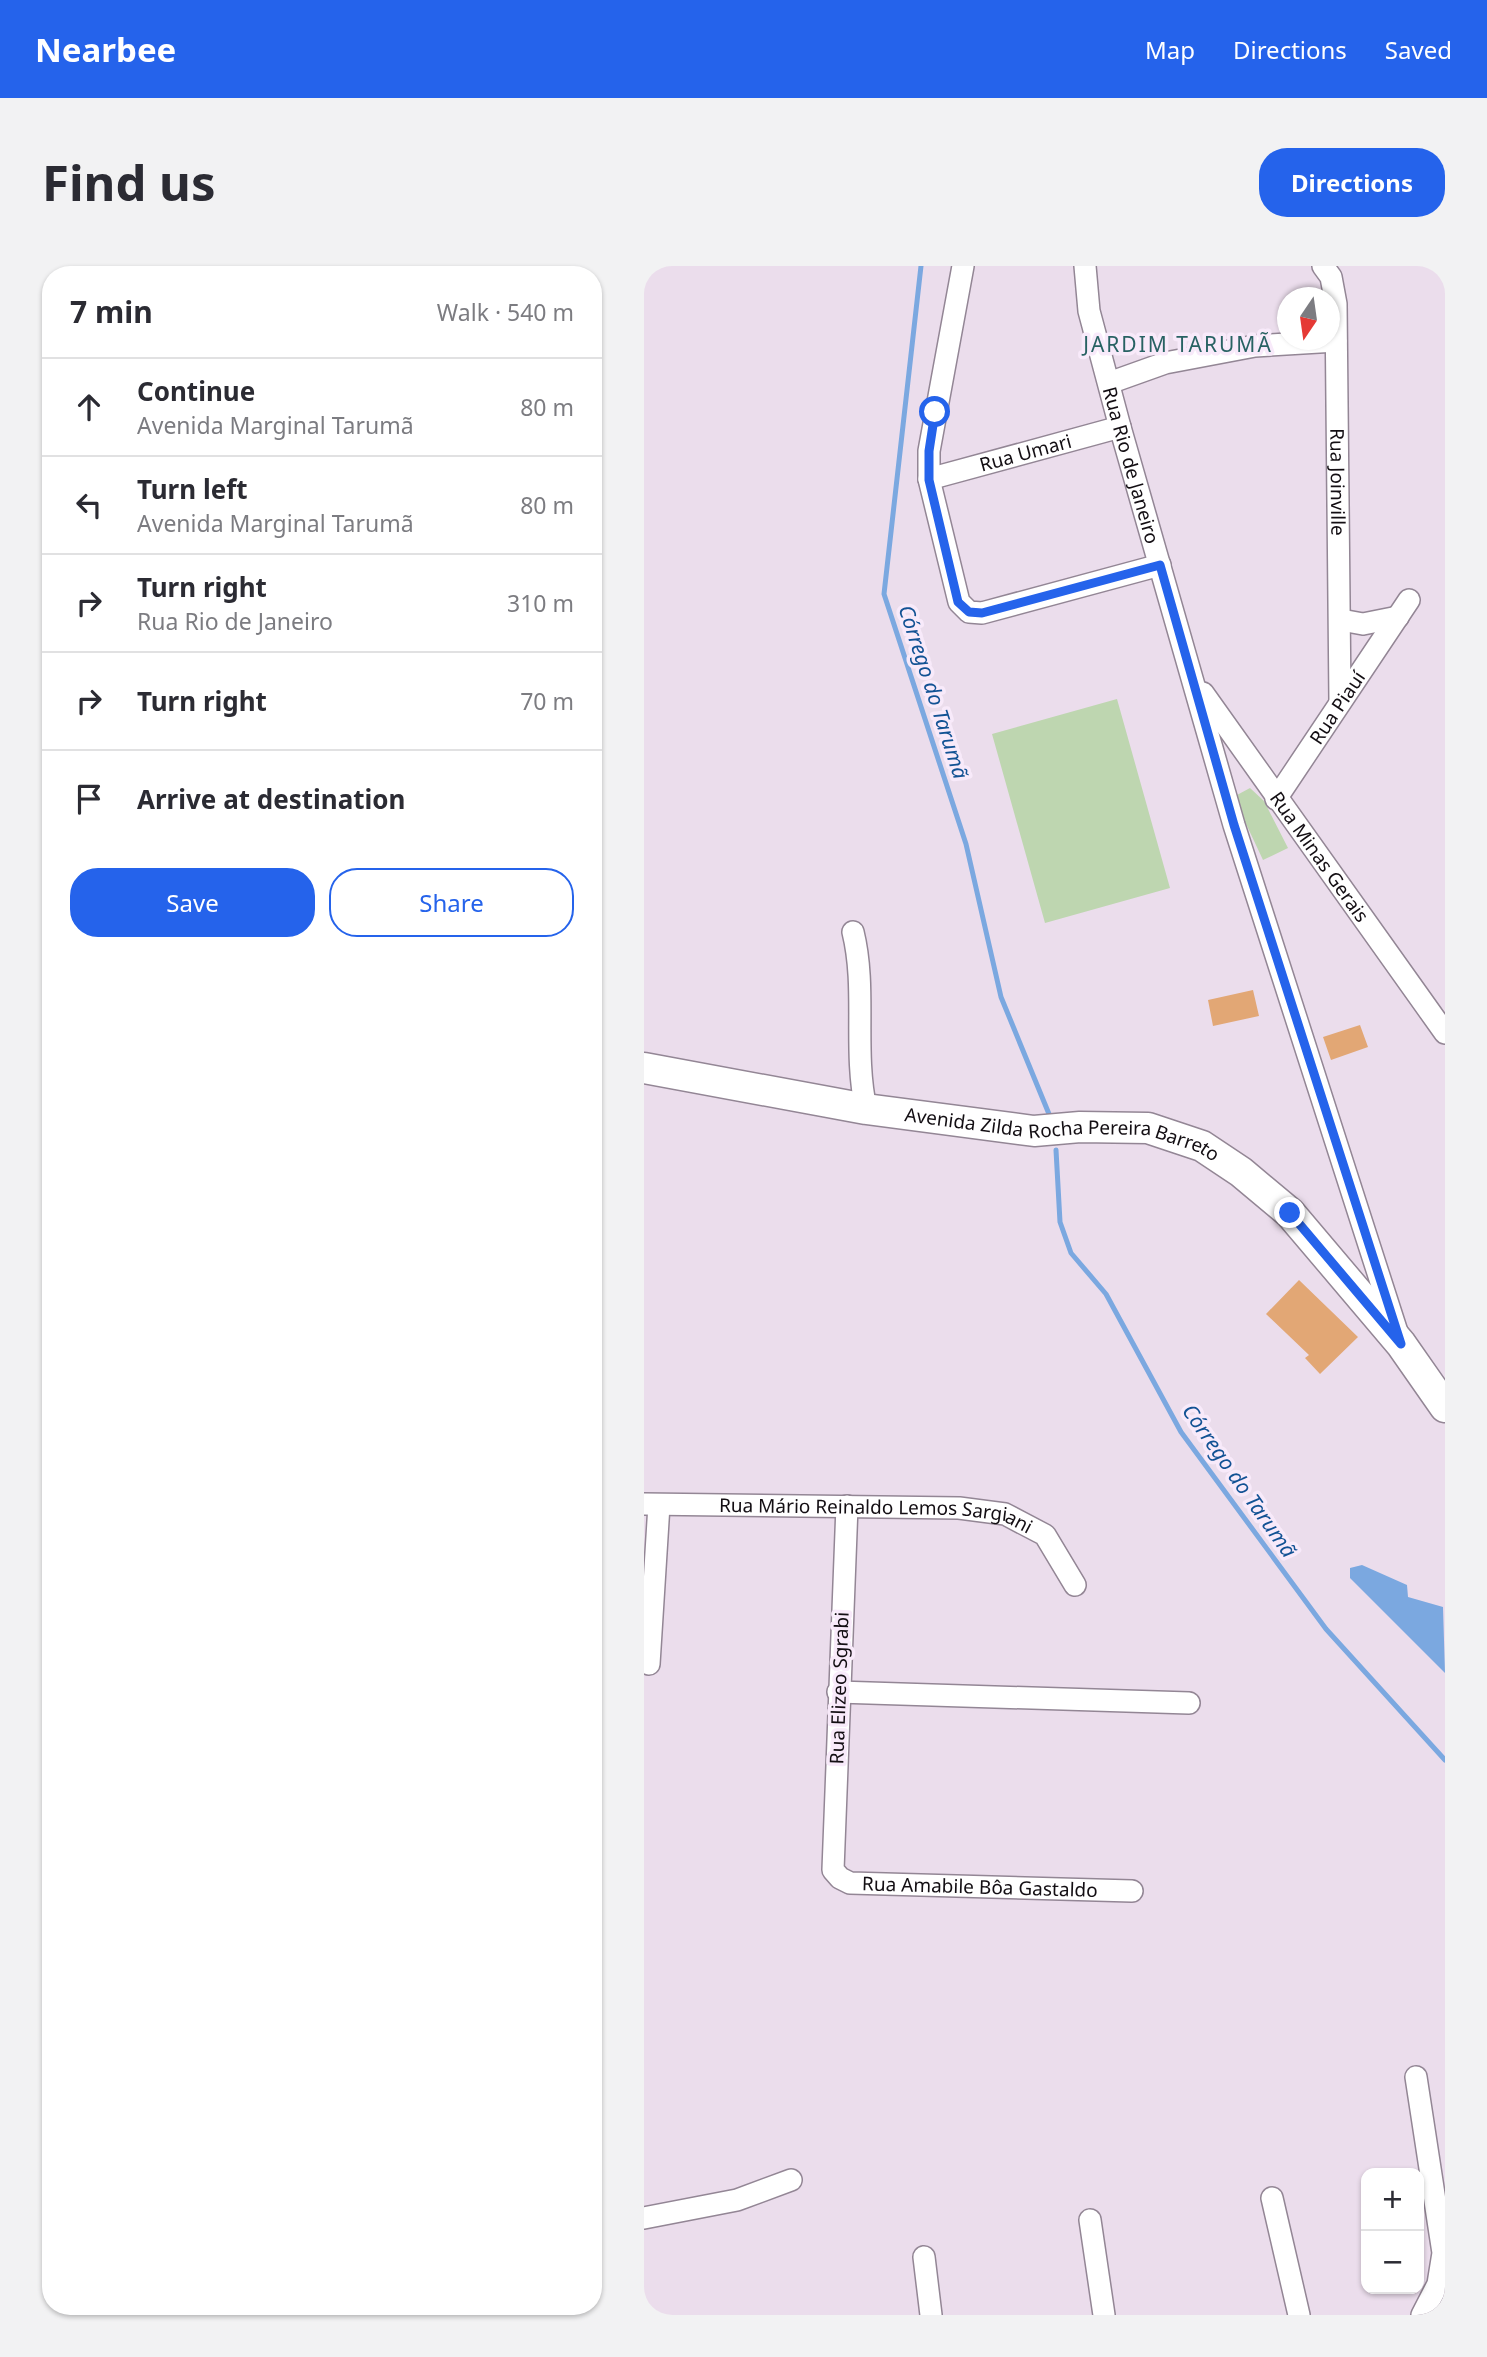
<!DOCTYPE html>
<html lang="en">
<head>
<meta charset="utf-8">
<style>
	:root { --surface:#fff; --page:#f2f2f3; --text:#2b2b33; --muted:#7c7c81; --line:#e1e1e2; --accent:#2563eb }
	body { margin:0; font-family:"Noto Sans",sans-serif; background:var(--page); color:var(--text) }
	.controls { position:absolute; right:21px; bottom:21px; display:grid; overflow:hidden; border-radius:14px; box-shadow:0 2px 5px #0004 }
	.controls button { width:63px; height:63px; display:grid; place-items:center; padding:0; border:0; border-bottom:2px solid var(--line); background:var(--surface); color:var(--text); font:35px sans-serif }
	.compass { position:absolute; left:633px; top:21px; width:63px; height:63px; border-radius:50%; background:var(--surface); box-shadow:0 2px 5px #0004; rotate:193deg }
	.stop { position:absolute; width:21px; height:21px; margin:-16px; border:5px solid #2563eb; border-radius:50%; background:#fff }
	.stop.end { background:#2563eb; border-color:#fff; box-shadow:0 2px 7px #0008 }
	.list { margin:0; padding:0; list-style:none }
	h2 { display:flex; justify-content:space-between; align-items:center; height:91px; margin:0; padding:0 28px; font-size:30px }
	h2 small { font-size:23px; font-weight:400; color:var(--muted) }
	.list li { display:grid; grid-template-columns:46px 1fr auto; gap:21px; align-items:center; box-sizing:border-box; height:98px; padding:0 28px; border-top:2px solid var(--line) }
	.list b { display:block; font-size:26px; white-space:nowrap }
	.list p { margin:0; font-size:23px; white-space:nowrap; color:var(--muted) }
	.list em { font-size:23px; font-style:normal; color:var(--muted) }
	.actions { display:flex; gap:14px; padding:21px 28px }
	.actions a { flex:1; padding:16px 0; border:2px solid var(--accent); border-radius:28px; text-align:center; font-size:24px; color:var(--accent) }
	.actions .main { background:var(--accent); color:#fff }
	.icon { flex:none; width:38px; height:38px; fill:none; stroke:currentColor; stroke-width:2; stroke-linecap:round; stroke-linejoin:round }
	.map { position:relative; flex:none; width:801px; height:2049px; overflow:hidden; border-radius:28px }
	header { display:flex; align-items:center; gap:42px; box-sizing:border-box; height:98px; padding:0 35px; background:var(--accent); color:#fff }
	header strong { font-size:33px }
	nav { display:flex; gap:38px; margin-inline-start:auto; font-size:24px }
	.intro { display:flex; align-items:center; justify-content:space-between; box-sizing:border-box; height:168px; padding:0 42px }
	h1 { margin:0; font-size:49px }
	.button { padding:18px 32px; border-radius:28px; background:var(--accent); color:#fff; font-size:24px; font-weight:700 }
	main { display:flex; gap:42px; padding:0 42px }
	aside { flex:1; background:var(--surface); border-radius:28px; box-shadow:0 2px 5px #0004 }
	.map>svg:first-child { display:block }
	.green { fill:#bed6b0 }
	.water { fill:#7ba8e0 }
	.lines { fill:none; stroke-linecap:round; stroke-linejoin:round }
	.stream { stroke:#7ba8e0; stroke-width:5 }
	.building { fill:#e2a775 }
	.street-casing { stroke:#938695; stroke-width:24 }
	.secondary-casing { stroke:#938695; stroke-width:33 }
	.street { stroke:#fff; stroke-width:21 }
	.secondary { stroke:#fff; stroke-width:30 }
	.route { stroke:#2563eb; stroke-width:9 }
	.labels { text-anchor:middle; stroke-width:7; stroke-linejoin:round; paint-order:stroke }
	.street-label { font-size:19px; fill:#130e13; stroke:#f8eafa }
	.neighbourhood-label { font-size:21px; letter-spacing:2px; fill:#286263; stroke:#f8eafa }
	.water-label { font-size:21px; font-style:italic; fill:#125294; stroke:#f8eafa }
</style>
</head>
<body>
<header>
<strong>Nearbee</strong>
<nav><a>Map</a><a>Directions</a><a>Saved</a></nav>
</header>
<div class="intro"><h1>Find us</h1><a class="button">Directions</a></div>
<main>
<aside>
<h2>7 min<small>Walk · 540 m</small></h2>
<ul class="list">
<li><svg class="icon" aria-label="ahead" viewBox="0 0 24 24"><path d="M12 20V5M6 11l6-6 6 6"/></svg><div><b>Continue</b><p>Avenida Marginal Tarumã</p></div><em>80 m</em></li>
<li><svg class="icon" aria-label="left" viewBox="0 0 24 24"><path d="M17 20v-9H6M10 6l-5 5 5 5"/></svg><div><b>Turn left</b><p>Avenida Marginal Tarumã</p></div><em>80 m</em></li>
<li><svg class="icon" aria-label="right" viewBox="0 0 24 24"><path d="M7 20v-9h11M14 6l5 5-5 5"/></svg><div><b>Turn right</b><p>Rua Rio de Janeiro</p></div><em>310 m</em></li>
<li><svg class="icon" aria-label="right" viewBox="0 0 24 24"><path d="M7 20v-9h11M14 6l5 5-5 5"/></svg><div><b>Turn right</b></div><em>70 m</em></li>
<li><svg class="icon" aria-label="arrive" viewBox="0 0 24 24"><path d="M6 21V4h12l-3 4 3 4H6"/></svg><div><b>Arrive at destination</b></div></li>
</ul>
<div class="actions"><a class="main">Save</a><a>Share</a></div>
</aside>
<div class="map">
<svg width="801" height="2049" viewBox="0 0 801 2049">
	<rect width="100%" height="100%" fill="#ebddec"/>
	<path class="green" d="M 473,433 L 526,622 L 401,657 L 348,468 Z
		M 606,522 L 620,535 L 644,582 L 619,594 L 596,545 L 593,529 Z"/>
	<path class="water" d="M 718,1299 L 763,1319 L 764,1331 L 799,1341 L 801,1407 L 706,1312 L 706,1302 Z"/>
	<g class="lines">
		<path class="stream" d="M 277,0 L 240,328 L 322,578 L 357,731 L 405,848
			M 412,884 L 416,956 L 427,987 L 462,1028 L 537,1166 L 682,1363 L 801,1494"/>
	</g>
	<path class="building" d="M 609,724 L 615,750 L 569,760 L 564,734 Z
		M 716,759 L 724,781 L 687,794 L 679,771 Z
		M 655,1014 L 714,1071 L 676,1108 L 661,1092 L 665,1089 L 622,1048 Z"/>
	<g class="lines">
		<g class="street-casing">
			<g id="street">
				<path d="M 319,0 L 285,185 L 285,213 L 315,336 L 325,346 L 338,347 L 516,299"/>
				<path id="s1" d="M 441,0 L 445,45 L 476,161 L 590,559 L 753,1066"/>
				<path id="s2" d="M 679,0 L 687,11 L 692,38 L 696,435"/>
				<path d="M 465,117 L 521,97 L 611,80 L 692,75"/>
				<path id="s3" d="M 285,213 L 476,161"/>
				<path d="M 697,354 L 719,358 L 754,351"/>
				<path id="s4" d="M 559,427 L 801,767"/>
				<path id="s5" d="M 632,533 L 765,334"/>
				<path d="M 209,666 C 223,723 209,783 222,843"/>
				<path id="s6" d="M 0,1238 L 315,1242 L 361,1248 L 401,1269 L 431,1319"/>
				<path id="s7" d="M 203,1240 L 189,1604 L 196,1612 L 206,1617 L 488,1625"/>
				<path d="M 5,1398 L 15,1239"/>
				<path d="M 194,1426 L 545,1437"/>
				<path d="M 772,1811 L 799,1987 L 794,2018 L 778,2049"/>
				<path d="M 628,1932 L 655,2049"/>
				<path d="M 0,1952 L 93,1934 L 147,1914"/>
				<path d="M 446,1954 L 460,2049"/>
				<path d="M 280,1991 L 287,2049"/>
			</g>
		</g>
		<g class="secondary-casing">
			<g id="secondary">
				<path id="s8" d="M 0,802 L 222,843 L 390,865 L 436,861 L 504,862 L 558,880 L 597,906 L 646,947 L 757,1078 L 801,1141"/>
			</g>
		</g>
		<use href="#street" class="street"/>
		<use href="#secondary" class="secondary"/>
	</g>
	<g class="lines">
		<path class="route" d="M 291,146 L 285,185 L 285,214 L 314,336 L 325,346 L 338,347 L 516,299 L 590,559 L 757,1078 L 646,947"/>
	</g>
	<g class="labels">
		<g class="street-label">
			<text dy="7" stroke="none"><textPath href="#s3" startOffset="100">Rua Umari</textPath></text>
			<text dy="7" stroke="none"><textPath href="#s1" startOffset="205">Rua Rio de Janeiro</textPath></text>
			<text dy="7" stroke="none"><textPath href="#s2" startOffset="219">Rua Joinville</textPath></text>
			<text dy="7" stroke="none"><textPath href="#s5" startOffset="110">Rua Piauí</textPath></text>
			<text dy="7" stroke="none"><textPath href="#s4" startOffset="201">Rua Minas Gerais</textPath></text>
			<text dy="7" stroke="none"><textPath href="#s8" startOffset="425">Avenida Zilda Rocha Pereira Barreto</textPath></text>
			<text dy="7" stroke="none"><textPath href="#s6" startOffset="233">Rua Mário Reinaldo Lemos Sargiani</textPath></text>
			<text transform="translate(195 1422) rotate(-88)" y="7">Rua Elizeo Sgrabi</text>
			<text dy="7" stroke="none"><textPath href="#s7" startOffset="516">Rua Amabile Bôa Gastaldo</textPath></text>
		</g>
		<g class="neighbourhood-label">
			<text x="534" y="86">JARDIM TARUMÃ</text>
		</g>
		<g class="water-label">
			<text transform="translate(289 426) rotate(72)" y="7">Córrego do Tarumã</text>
			<text transform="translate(595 1215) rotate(55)" y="7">Córrego do Tarumã</text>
		</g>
	</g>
</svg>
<div class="controls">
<button>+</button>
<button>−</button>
</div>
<svg class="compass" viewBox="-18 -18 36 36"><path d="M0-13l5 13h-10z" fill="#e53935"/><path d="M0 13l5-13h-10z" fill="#7c7c81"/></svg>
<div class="stop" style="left:291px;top:146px"></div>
<div class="stop end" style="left:646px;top:947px"></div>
</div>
</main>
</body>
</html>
